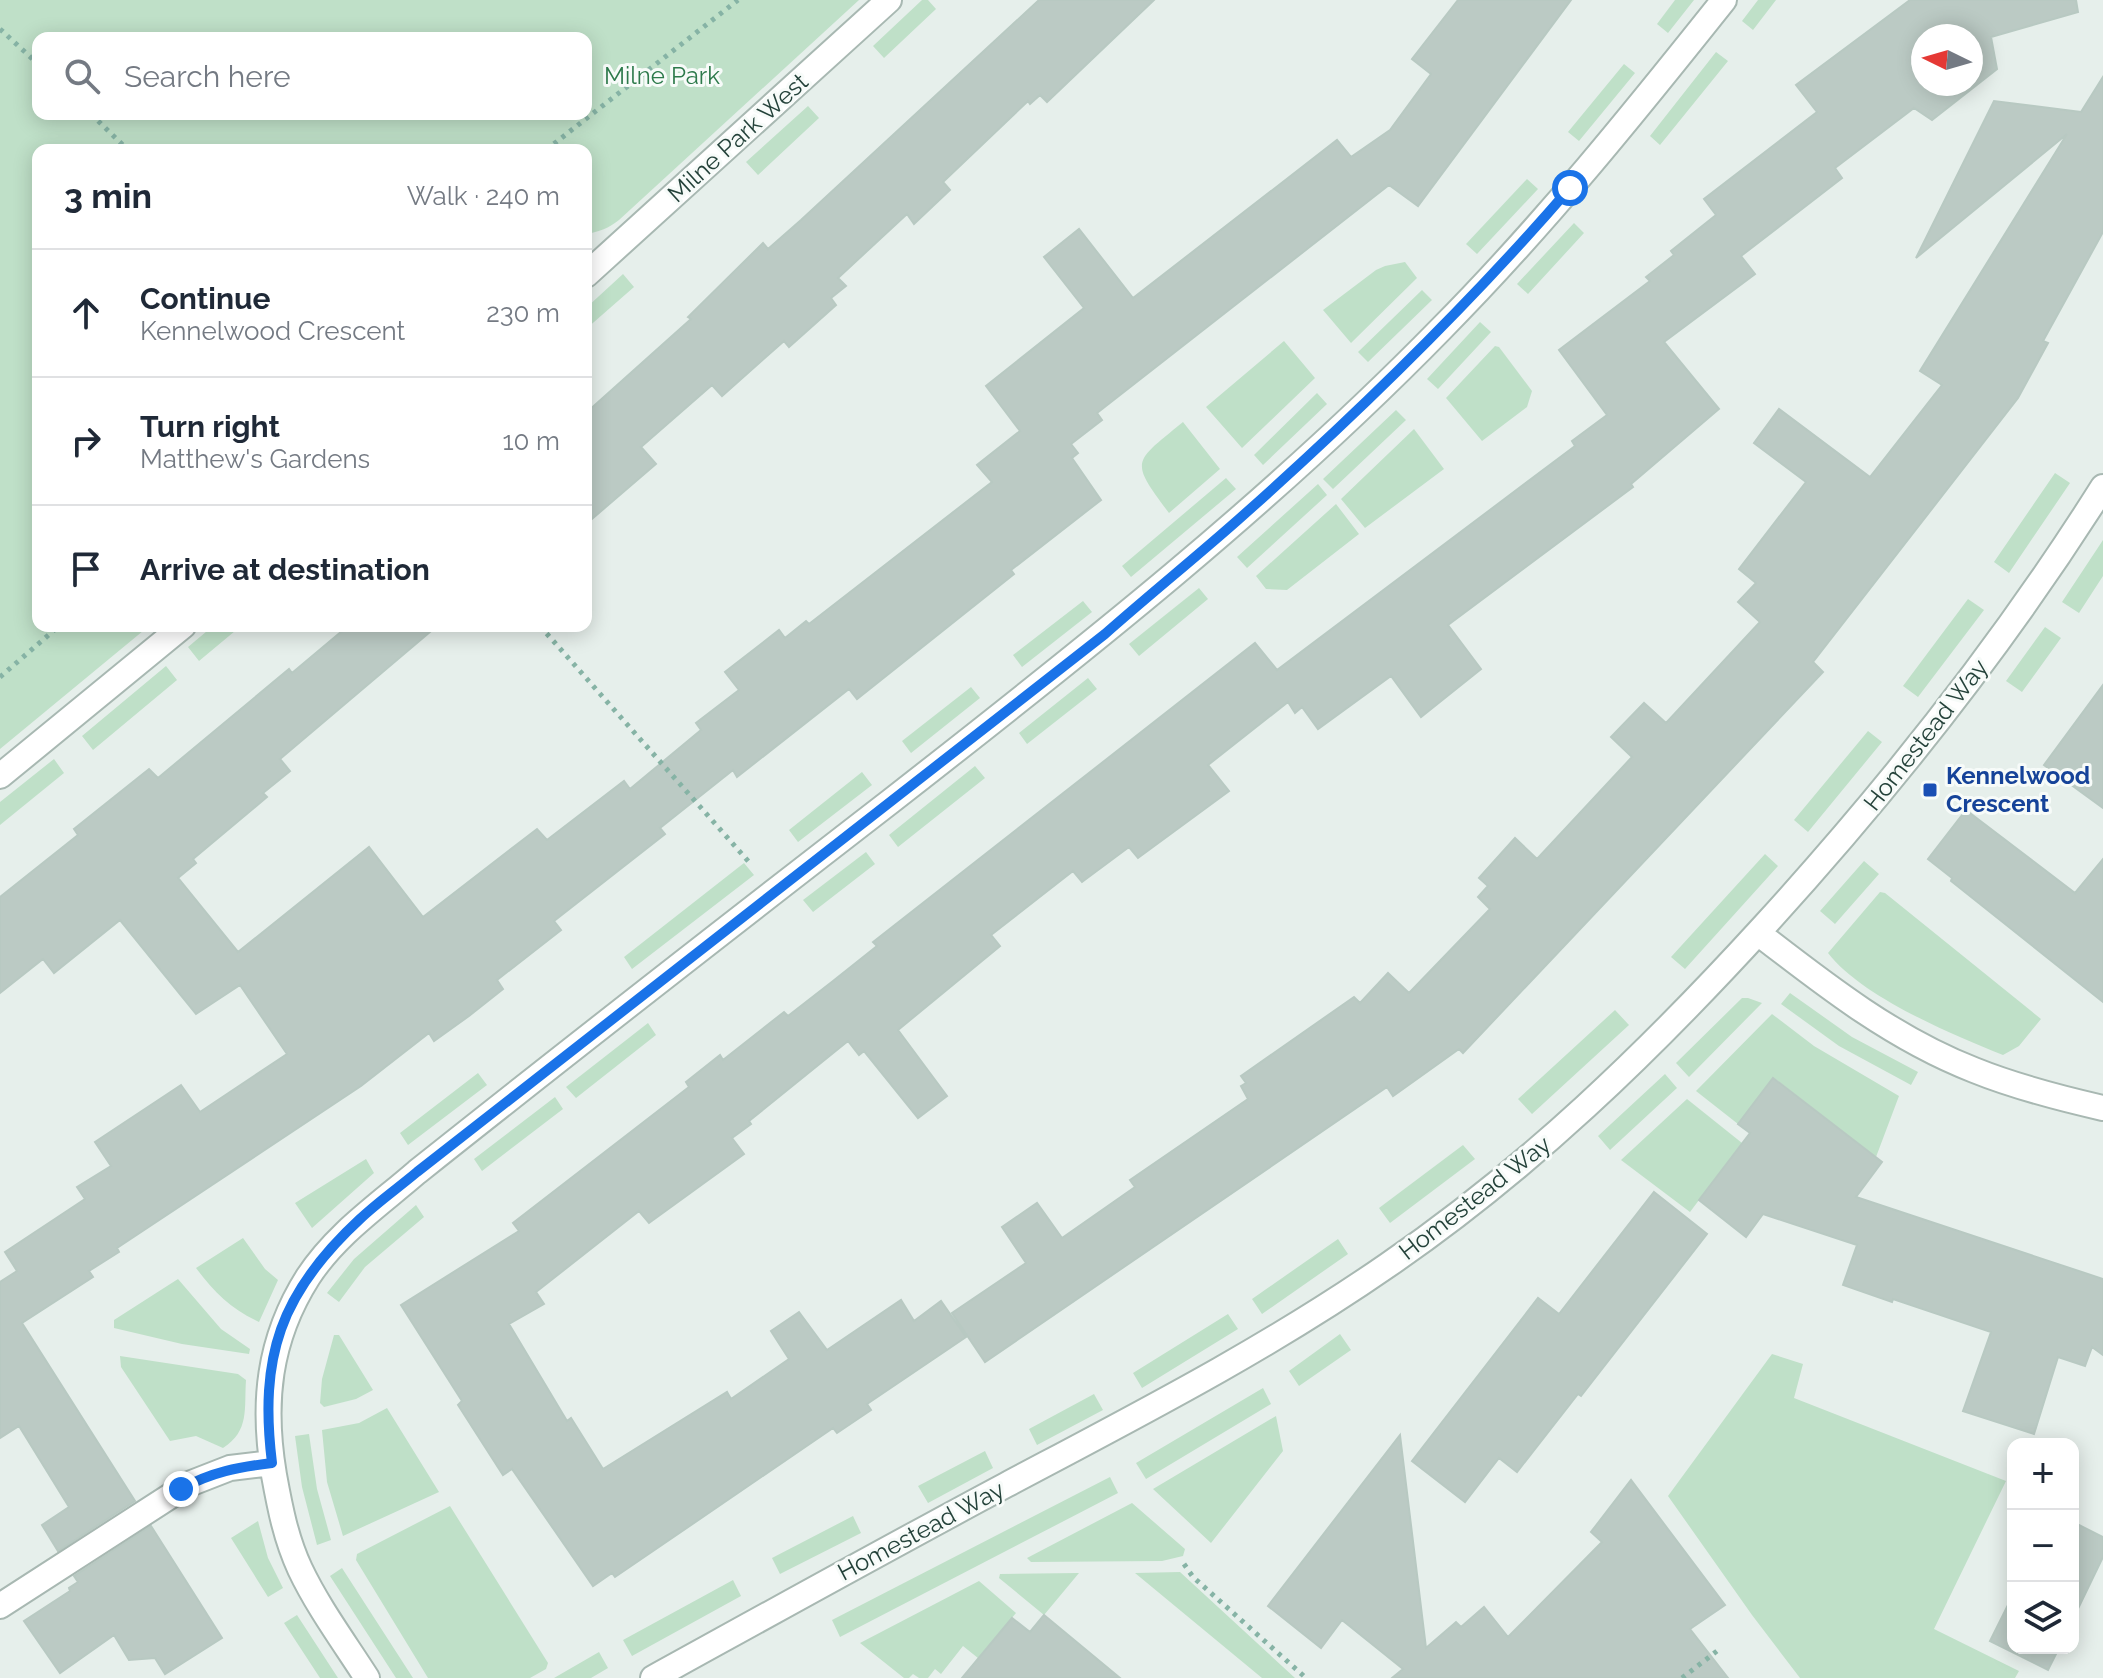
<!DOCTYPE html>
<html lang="en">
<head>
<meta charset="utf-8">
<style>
	:root { --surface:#fff; --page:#f6f6f7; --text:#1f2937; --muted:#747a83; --line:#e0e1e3 }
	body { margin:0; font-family:Raleway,sans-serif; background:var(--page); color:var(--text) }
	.controls { position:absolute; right:24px; bottom:24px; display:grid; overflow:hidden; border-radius:16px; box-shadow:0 4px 20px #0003 }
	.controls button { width:72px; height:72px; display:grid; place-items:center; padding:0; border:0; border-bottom:2px solid var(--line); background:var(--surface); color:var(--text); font:40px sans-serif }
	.compass { position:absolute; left:1911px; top:24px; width:72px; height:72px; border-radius:50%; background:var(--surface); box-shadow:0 4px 20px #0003; rotate:275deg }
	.stop { position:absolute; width:24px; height:24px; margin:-18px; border:6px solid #1a73e8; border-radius:50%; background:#fff }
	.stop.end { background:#1a73e8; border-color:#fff; box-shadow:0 2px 8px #0008 }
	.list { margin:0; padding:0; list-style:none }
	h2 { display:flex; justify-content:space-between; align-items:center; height:104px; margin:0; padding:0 32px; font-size:34px }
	h2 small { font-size:26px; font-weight:400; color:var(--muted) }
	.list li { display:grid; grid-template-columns:52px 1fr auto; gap:24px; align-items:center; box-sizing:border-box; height:128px; padding:0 32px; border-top:2px solid var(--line) }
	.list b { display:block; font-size:30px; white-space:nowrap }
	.list p { margin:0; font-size:26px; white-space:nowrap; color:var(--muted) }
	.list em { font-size:26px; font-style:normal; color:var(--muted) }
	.icon { flex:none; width:44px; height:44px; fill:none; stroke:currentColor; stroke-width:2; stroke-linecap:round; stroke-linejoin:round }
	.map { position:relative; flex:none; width:2103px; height:1678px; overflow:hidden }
	.search { position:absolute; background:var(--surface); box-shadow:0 4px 20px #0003; left:32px; top:32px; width:560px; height:88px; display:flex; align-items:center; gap:20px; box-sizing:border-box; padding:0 28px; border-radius:16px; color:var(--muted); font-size:30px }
	.panel { position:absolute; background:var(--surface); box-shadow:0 4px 20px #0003; left:32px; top:144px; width:560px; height:488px; border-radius:16px }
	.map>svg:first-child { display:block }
	.green { fill:#bfe0c8; fill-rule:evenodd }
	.building { fill:#bbcac4; stroke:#b8c9c2; stroke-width:2; fill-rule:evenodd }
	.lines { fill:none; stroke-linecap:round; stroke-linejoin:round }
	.street-casing { stroke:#a8b8b2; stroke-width:28 }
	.path { stroke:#86b3a5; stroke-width:5; stroke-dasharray:4 6; stroke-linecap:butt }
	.street { stroke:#fff; stroke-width:24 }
	.route { stroke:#1a73e8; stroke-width:10 }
	.transit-dot { fill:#1a4fb4; stroke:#f7fbf9; stroke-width:3 }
	.labels { text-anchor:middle; stroke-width:6; stroke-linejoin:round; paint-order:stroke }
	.park-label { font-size:24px; fill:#2d7a4b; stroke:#f7fbf9 }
	.street-label { font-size:24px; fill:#24423a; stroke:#f7fbf9 }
	.transit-label { font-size:24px; font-weight:bold; fill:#164399; stroke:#f7fbf9; text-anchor:start }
</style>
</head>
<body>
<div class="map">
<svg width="2103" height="1678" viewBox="0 0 2103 1678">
	<rect width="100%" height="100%" fill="#e6efeb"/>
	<path class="green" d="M 0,0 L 859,0 L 619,220 C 609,228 599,232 586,234 L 586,150 L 38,150 L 38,626 L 149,626 L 0,749 ZM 586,38 L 586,114 L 38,114 L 38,38 Z
		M 922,0 L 928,0 L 936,9 L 884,58 L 873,46 Z
		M 1675,0 L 1694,0 L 1668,33 L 1657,24 Z
		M 1758,0 L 1776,0 L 1753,30 L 1742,21 Z
		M 1716,52 L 1728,61 L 1660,145 L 1650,136 Z
		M 1624,64 L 1635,73 L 1579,141 L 1568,132 Z
		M 808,106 L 819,118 L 758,175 L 746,162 Z
		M 1527,179 L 1538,189 L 1477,254 L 1466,244 Z
		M 1574,223 L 1584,233 L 1528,294 L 1517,284 Z
		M 1405,262 L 1417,278 L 1351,343 L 1323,310 L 1376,270 L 1385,266 Z
		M 623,274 L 634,287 L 586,329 L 586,308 Z
		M 1422,290 L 1432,300 L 1368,362 L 1358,352 Z
		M 1480,322 L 1491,332 L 1438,389 L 1427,379 Z
		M 1284,341 L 1315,378 L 1242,448 L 1206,407 Z
		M 1495,346 L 1499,347 L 1532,391 L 1527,407 L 1482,441 L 1446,398 Z
		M 1317,393 L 1327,404 L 1263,465 L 1254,455 Z
		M 1396,410 L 1406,420 L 1333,489 L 1323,479 Z
		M 1183,422 L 1220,469 L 1169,513 C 1129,460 1133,463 1183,422 Z
		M 1414,429 L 1444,469 L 1365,528 L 1341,499 Z
		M 2055,473 L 2070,483 L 2009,573 L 1994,562 Z
		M 1226,478 L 1236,489 L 1131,577 L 1122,566 Z
		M 1318,484 L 1327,495 L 1247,568 L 1237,557 Z
		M 1336,504 L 1359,534 L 1287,590 L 1266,589 L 1256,576 Z
		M 2103,540 L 2103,576 L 2079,613 L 2062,602 Z
		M 1199,588 L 1208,599 L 1139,656 L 1129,644 Z
		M 1968,599 L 1984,610 L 1918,697 L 1903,686 Z
		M 1083,601 L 1092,612 L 1022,667 L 1013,655 Z
		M 213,626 L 241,626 L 199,661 L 188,647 Z
		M 2045,627 L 2061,638 L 2022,692 L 2006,681 Z
		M 166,666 L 177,680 L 93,750 L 82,736 Z
		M 1088,678 L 1097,689 L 1027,744 L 1019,733 Z
		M 971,687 L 980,698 L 911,753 L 902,741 Z
		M 1868,731 L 1882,742 L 1808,832 L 1794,820 Z
		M 54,759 L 64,773 L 0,825 L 0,802 Z
		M 975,766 L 985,778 L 898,847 L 889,835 Z
		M 862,772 L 872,785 L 798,842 L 789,830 Z
		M 866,852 L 875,864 L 813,912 L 803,900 Z
		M 1765,854 L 1778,866 L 1685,969 L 1671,957 Z
		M 1864,861 L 1879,874 L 1835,924 L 1820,911 Z
		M 744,863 L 754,875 L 632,969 L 624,957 Z
		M 1880,892 L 1885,893 L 2041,1019 L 2019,1046 L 2003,1055 C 1951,1034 1862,997 1828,953 Z
		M 1790,993 L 1852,1037 L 1918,1072 L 1911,1085 L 1839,1046 L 1781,1004 Z
		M 1742,998 L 1748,998 L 1762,1003 L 1689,1077 L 1676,1063 Z
		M 1615,1010 L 1629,1025 L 1532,1114 L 1518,1099 Z
		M 1772,1014 L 1814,1046 L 1899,1096 L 1876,1157 L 1774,1078 L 1738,1124 L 1696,1091 Z
		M 648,1023 L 656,1035 L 576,1098 L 566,1087 Z
		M 478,1073 L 487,1085 L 408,1145 L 400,1133 Z
		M 1665,1074 L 1677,1088 L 1610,1150 L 1598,1136 Z
		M 555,1097 L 563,1109 L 482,1171 L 474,1159 Z
		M 1687,1099 L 1742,1143 L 1690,1212 L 1621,1160 Z
		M 1463,1145 L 1475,1159 L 1390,1223 L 1379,1208 Z
		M 366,1159 L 374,1173 L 312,1228 L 295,1203 Z
		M 416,1205 L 424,1217 L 365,1267 L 339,1302 L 327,1293 L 354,1259 Z
		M 243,1238 L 265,1269 L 278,1280 L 259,1322 C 231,1309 214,1292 196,1268 Z
		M 1338,1239 L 1348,1254 L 1262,1314 L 1252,1299 Z
		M 178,1279 L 221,1329 L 250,1349 L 249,1354 L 182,1344 L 114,1328 L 114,1320 Z
		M 1228,1314 L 1238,1329 L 1142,1388 L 1133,1373 Z
		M 1340,1334 L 1351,1350 L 1299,1386 L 1289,1371 Z
		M 334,1335 L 339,1335 L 373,1390 L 356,1399 L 324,1407 L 320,1403 L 322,1379 Z
		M 1772,1354 L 1803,1364 L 1794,1398 L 2006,1481 L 1934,1629 L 2019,1671 L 2015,1678 L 1800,1678 L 1752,1615 L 1668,1496 Z
		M 120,1356 L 238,1374 L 246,1380 C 244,1408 250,1431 223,1448 L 196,1436 L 170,1441 L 121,1367 Z
		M 1263,1388 L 1271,1404 L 1146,1479 L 1136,1463 Z
		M 1094,1394 L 1103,1410 L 1037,1445 L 1029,1429 Z
		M 387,1408 L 439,1492 L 343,1536 L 327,1482 L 322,1430 L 359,1423 Z
		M 1276,1416 L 1283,1451 L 1211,1543 L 1153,1489 Z
		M 309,1434 L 317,1489 L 331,1540 L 317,1545 L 302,1487 L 295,1436 Z
		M 985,1451 L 993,1468 L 928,1503 L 918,1486 Z
		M 1110,1477 L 1118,1493 L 840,1637 L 832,1620 Z
		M 1132,1503 L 1185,1549 L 1183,1556 L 1162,1561 L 1031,1562 L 1027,1558 Z
		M 450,1506 L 548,1663 L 546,1669 L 530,1678 L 428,1678 L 356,1560 L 357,1554 Z
		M 853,1516 L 861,1533 L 780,1574 L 772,1558 Z
		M 258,1521 L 268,1558 L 283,1588 L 268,1597 L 231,1538 Z
		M 342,1568 L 413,1678 L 396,1678 L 330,1576 Z
		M 1180,1572 L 1295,1678 L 1262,1678 L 1135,1573 Z
		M 1079,1573 L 1044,1615 L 999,1578 L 1000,1574 Z
		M 733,1580 L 741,1596 L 632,1656 L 623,1640 Z
		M 979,1581 L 1016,1613 L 978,1658 L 963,1646 L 941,1674 L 935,1669 L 928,1678 L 919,1678 L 913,1674 L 909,1678 L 904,1678 L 860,1643 Z
		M 297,1615 L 338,1678 L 320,1678 L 284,1623 Z
		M 599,1652 L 608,1668 L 591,1678 L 554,1678 Z"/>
	<path class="building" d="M 1039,0 L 1154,0 L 1047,102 L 1040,95 L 1030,104 L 1028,101 L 943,182 L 950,190 L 914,224 L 907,214 L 838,278 L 846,286 L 831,298 L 836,305 L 789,347 L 784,341 L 722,396 L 712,385 L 641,447 L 656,464 L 586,524 L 586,413 L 691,319 L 688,317 L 763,243 L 768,249 L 801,220 Z
		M 1458,0 L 1571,0 L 1418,206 L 1389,185 L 1097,413 L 1102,420 L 1071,444 L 1078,453 L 1072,458 L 1101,500 L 1011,570 L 1014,574 L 857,699 L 849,689 L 737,777 L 733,770 L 660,828 L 665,834 L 554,921 L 561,930 L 497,980 L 503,989 L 469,1016 L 434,1041 L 429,1033 L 361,1086 L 117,1248 L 119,1252 L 89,1271 L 93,1277 L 22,1323 L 135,1501 L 58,1551 L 42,1525 L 69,1507 L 19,1426 L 0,1438 L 0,1282 L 17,1271 L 5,1252 L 85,1199 L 77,1187 L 111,1166 L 95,1142 L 181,1085 L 200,1112 L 287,1054 L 240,985 L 196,1014 L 120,920 L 54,973 L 43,959 L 0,993 L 0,897 L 78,835 L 74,829 L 149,769 L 158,778 L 289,669 L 292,673 L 348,626 L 437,626 L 280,759 L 290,771 L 263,793 L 267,797 L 193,859 L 196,863 L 178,878 L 238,952 L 369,847 L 423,917 L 537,829 L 547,840 L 624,781 L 630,789 L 701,730 L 696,723 L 739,690 L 725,672 L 779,630 L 785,638 L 806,621 L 809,624 L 992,482 L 977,465 L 1020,431 L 986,386 L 1084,308 L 1044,257 L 1079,229 L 1133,298 L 1337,140 L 1351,157 L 1390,130 L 1431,74 L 1412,59 Z
		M 1910,0 L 2076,0 L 2078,12 L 1991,37 L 1997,69 L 1932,120 L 1914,108 L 1835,168 L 1842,178 L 1741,256 L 1755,274 L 1664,342 L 1719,409 L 1631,484 L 1633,487 L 1448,625 L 1481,669 L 1421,717 L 1391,676 L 1318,729 L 1302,707 L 1295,713 L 1288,702 L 1208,765 L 1229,791 L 1138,858 L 1129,847 L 1082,882 L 1073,871 L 991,935 L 1000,946 L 898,1030 L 947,1096 L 918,1118 L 864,1051 L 859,1055 L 848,1041 L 749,1121 L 751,1124 L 732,1138 L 744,1154 L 649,1223 L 639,1211 L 536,1292 L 544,1304 L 509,1324 L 567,1421 L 571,1418 L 603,1469 L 727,1392 L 731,1399 L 789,1359 L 771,1331 L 799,1312 L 827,1350 L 901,1300 L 914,1321 L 941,1301 L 966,1337 L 867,1404 L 871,1410 L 837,1433 L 833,1428 L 615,1577 L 612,1573 L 593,1586 L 512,1469 L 503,1475 L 458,1405 L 462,1401 L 401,1305 L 519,1231 L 513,1223 L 689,1087 L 686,1082 L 720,1055 L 723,1060 L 784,1012 L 788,1016 L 833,981 L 877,946 L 873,942 L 1255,643 L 1277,670 L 1575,446 L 1572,441 L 1607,415 L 1559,350 L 1650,281 L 1646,277 L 1674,255 L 1671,251 L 1716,215 L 1704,199 L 1817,112 L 1796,85 ZM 1923,36 L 1971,36 L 1971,84 L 1923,84 Z
		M 2103,77 L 2103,232 L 2043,341 L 2048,343 L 2018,398 L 1813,662 L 1823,672 L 1463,1053 L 1459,1049 L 1393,1096 L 1387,1087 L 985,1362 L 952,1313 L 1026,1263 L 1002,1227 L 1037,1203 L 1062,1238 L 1135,1187 L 1130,1180 L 1248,1099 L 1241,1086 L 1246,1083 L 1241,1076 L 1354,997 L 1360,1003 L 1388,973 L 1409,993 L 1490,909 L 1478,897 L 1488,886 L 1479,878 L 1515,838 L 1537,859 L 1632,757 L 1611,737 L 1644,703 L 1666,723 L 1760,622 L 1738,602 L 1756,583 L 1739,569 L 1806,482 L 1754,443 L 1779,409 L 1870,477 L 1942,385 L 1920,371 L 2067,134 L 1916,258 L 1994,101 L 2081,112 Z
		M 2103,685 L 2103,808 L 2044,765 Z
		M 1966,810 L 2075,893 L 2103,859 L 2103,1002 L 1951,881 L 1952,878 L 1928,859 Z
		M 1773,1078 L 1882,1162 L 1856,1197 L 2103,1279 L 2103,1355 L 2092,1347 L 2085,1366 L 2058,1357 L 2034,1434 L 1963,1411 L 1991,1332 L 1893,1299 L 1892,1302 L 1843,1285 L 1857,1245 L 1763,1214 L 1746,1237 L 1699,1200 L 1750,1133 L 1738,1124 Z
		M 1654,1192 L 1707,1234 L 1581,1396 L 1578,1394 L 1517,1472 L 1499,1458 L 1465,1502 L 1412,1461 L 1538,1298 L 1559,1314 Z
		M 1400,1435 L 1426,1648 L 1456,1622 L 1461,1627 L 1484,1607 L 1508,1637 L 1602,1542 L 1591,1532 L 1631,1480 L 1725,1605 L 1690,1629 L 1728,1678 L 1392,1678 L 1403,1669 L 1342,1620 L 1321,1648 L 1268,1606 Z
		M 2073,1522 L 2103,1537 L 2103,1557 L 2073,1619 Z
		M 151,1526 L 222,1638 L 165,1674 L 155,1658 L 129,1660 L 114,1635 L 60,1673 L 24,1621 L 70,1591 L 69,1588 L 78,1582 L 74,1576 Z
		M 2013,1595 L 2013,1648 L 2059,1648 L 2048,1670 L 1990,1641 Z
		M 1044,1615 L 1120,1678 L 962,1678 L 1012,1618 L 1030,1632 Z"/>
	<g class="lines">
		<g class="street-casing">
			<path id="street" d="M 586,275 L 889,0
				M 0,776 L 183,626
				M 1758,933 C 1825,985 1894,1039 1974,1070 C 2016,1087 2059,1098 2103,1108
				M 0,1606 L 189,1484 L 230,1468 L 272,1463
				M 367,1678 C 344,1642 318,1607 300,1569 C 286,1539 280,1508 274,1475 C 262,1404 268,1340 308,1277 C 336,1234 379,1205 417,1172 C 574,1047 732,924 891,801 C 1082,652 1272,502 1441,329 C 1543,226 1634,113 1724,0
				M 653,1678 C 771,1613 888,1548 1006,1485 C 1136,1416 1267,1349 1388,1265 C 1528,1169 1649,1052 1764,926 C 1889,789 2004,644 2103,487"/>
		</g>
		<path class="path" d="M 0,29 L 38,64
			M 91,114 L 128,150
			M 546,150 L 738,0
			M 540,626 L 749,862
			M 0,677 L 59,626
			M 1184,1564 L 1193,1577 L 1306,1678
			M 1682,1678 L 1717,1651"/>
		<use href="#street" class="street"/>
	</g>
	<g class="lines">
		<path class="route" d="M 181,1489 C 211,1472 239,1467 272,1463 C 259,1357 280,1293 360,1219 C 378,1202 398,1188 417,1172 L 1105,634 C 1149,595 1195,558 1239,519 C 1356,415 1468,306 1570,188"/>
	</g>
	<rect class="transit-dot" x="1922" y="782" width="16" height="16" rx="4"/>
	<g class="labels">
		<g class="park-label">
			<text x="662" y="84">Milne Park</text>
		</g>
		<g class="street-label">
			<text transform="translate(738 138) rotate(-42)" y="8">Milne Park West</text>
			<text transform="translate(1926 735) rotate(-52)" y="8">Homestead Way</text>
			<text transform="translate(1475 1198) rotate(-38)" y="8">Homestead Way</text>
			<text transform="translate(921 1531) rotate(-28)" y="8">Homestead Way</text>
		</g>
		<g class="transit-label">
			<text x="1946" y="784">Kennelwood<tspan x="1946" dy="28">Crescent</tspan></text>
		</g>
	</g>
</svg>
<div class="controls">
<button>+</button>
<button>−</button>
<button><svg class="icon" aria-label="layers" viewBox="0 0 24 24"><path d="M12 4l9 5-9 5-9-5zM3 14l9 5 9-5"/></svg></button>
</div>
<svg class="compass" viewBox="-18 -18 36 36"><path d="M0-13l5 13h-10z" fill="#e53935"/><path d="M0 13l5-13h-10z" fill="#747a83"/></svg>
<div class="stop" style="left:1570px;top:188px"></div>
<div class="stop end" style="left:181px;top:1489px"></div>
<div class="search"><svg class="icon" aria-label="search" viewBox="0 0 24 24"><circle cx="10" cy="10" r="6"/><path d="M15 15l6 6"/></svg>Search here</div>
<section class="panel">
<h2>3 min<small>Walk · 240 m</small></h2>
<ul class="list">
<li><svg class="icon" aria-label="ahead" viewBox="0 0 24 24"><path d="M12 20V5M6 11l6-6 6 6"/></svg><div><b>Continue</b><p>Kennelwood Crescent</p></div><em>230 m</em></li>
<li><svg class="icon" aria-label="right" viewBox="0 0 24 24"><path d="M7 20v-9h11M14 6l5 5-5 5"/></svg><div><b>Turn right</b><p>Matthew's Gardens</p></div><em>10 m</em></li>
<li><svg class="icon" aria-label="arrive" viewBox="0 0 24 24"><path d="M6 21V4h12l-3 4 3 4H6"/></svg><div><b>Arrive at destination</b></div></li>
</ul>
</section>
</div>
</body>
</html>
